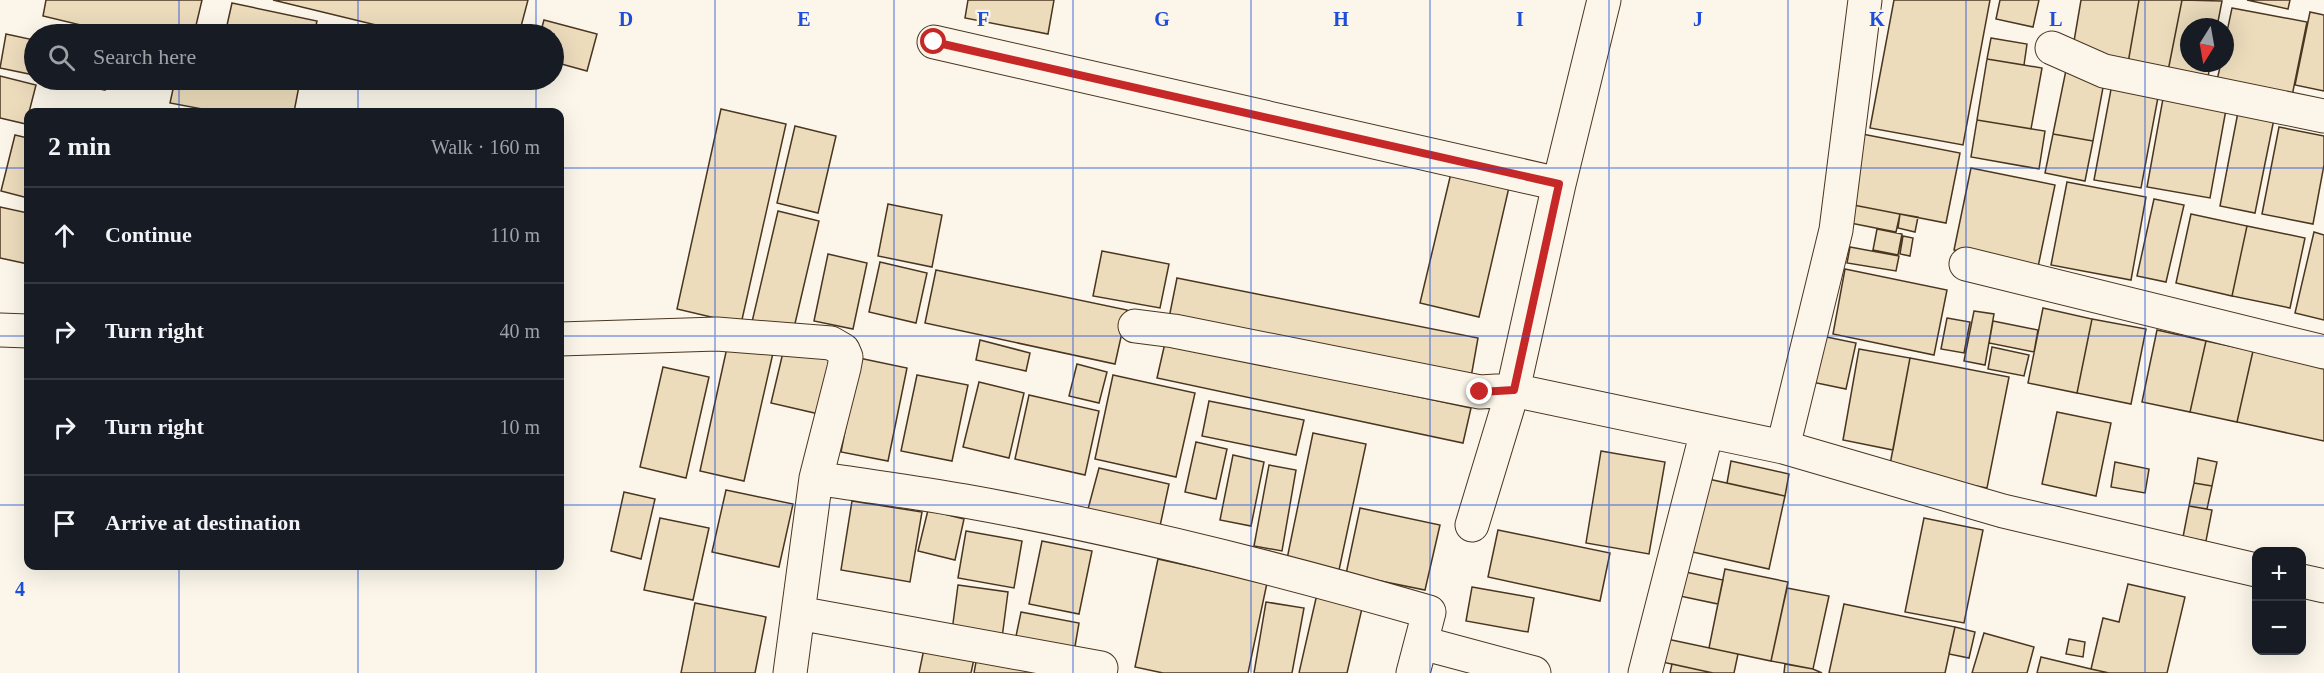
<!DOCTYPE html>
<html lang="en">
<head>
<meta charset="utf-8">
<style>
	:root { --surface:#171b24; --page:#242831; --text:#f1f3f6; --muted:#9ea1a6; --line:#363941 }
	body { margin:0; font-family:Georgia,serif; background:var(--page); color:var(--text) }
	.controls { position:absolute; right:18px; bottom:18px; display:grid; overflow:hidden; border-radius:12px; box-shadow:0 6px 24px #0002 }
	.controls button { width:54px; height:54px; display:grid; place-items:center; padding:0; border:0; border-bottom:2px solid var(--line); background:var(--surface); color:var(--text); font:30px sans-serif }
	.compass { position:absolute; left:2180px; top:18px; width:54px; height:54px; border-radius:50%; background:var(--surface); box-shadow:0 6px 24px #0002; rotate:191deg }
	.stop { position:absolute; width:18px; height:18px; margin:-14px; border:4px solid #c62828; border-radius:50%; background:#fff }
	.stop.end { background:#c62828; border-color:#fff; box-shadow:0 2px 6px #0008 }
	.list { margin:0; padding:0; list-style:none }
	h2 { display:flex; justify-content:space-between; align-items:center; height:78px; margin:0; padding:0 24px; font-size:26px }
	h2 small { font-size:20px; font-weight:400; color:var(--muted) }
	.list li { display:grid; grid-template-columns:39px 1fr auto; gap:18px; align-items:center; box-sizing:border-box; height:96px; padding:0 24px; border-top:2px solid var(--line) }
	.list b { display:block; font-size:22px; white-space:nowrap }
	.list em { font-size:20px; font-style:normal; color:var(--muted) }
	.icon { flex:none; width:33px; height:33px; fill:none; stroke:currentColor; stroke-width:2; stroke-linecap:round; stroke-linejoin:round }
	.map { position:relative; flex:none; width:2324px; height:673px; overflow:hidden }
	.search { position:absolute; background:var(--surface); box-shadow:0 6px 24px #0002; left:24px; top:24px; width:540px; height:66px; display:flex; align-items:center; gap:15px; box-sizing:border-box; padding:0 21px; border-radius:33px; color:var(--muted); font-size:22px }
	.panel { position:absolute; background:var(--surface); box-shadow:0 6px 24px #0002; left:24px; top:108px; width:540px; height:462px; border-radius:12px }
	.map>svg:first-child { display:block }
	.building { fill:#ecdcbc; stroke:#4a3520; stroke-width:1.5 }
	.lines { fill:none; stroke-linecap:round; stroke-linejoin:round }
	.minor-casing { stroke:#4a3520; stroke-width:35 }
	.minor { stroke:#fbf6e9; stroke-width:33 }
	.route { stroke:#c62828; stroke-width:8 }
	.grid { fill:none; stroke:#1d4ed8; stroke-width:1.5; stroke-opacity:0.55 }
	.grid-label { font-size:20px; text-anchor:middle; font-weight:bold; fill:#1d4ed8; stroke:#fbf6e9; stroke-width:4.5; stroke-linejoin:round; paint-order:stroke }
</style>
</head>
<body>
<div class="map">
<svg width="2324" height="673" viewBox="0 0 2324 673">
	<rect width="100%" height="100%" fill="#fbf6e9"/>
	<path class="building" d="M 46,0 L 202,0 L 194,34 L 118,34 L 43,16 Z
		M 273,0 L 528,0 L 519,34 L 413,34 Z
		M 968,0 L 1054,0 L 1048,34 L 965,18 Z
		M 1894,0 L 1990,0 L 1963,145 L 1870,128 Z
		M 2000,0 L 2039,0 L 2033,27 L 1996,19 Z
		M 2081,0 L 2139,0 L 2128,63 L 2072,53 Z
		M 2139,0 L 2182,0 L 2168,71 L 2128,63 Z
		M 2182,0 L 2222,1 L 2217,27 L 2189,27 L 2189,63 L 2210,63 L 2208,78 L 2168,71 Z
		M 2247,0 L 2290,0 L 2288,9 Z
		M 232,3 L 317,21 L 314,34 L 225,34 Z
		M 2232,8 L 2307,22 L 2292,96 L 2217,80 L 2221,63 L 2225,63 L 2225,41 Z
		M 2310,12 L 2324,15 L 2324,91 L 2295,85 Z
		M 544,20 L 597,34 L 587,71 L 554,62 L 554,34 L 540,34 Z
		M 6,34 L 34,40 L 34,75 L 0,68 Z
		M 1991,38 L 2027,44 L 2024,65 L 1987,59 Z
		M 1987,59 L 2042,68 L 2031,129 L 1977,120 Z
		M 2066,70 L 2105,77 L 2093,141 L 2053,134 Z
		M 0,76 L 36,85 L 26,124 L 0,118 Z
		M 56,80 L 107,80 L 105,90 Z
		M 175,80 L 267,80 L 299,86 L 294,112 L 218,112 L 170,103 Z
		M 2112,84 L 2159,92 L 2141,188 L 2094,180 Z
		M 2164,93 L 2227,104 L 2210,198 L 2147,187 Z
		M 2239,107 L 2275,114 L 2255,213 L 2220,206 Z
		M 721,109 L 786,124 L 741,324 L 677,309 Z
		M 1977,120 L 2045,131 L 2039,169 L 1971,157 Z
		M 795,126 L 836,136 L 818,213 L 777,203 Z
		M 2279,127 L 2324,136 L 2324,165 L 2313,224 L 2262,214 Z
		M 1857,133 L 1960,153 L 1946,223 L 1843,203 Z
		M 2053,134 L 2093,141 L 2085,181 L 2045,173 Z
		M 15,135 L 28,138 L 28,198 L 1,191 Z
		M 1971,168 L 2055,185 L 2038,267 L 1954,250 Z
		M 1452,169 L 1510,183 L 1479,317 L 1420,303 Z
		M 2067,182 L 2146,197 L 2131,280 L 2051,265 Z
		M 2154,199 L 2184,205 L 2166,282 L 2137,276 Z
		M 1843,203 L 1900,214 L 1896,232 L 1840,221 Z
		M 888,204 L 942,215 L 932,267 L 878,256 Z
		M 0,207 L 28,213 L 28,264 L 0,258 Z
		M 778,211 L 819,221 L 793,332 L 752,322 Z
		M 1900,214 L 1918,217 L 1915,232 L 1898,228 Z
		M 2191,214 L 2247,226 L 2232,296 L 2176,283 Z
		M 2247,226 L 2305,238 L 2290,308 L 2232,296 Z
		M 1877,229 L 1902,234 L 1898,255 L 1873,250 Z
		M 2314,232 L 2324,235 L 2324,320 L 2295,313 Z
		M 1903,236 L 1913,238 L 1910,256 L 1900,254 Z
		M 1850,247 L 1899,256 L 1896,271 L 1847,263 Z
		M 1102,251 L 1169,264 L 1160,308 L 1093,296 Z
		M 828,254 L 867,263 L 853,329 L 814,321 Z
		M 880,262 L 927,273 L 916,323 L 869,312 Z
		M 1845,269 L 1947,290 L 1934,355 L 1833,334 Z
		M 936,270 L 1127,310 L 1115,364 L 925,323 Z
		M 1177,278 L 1478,338 L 1470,383 L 1168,323 Z
		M 2043,308 L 2092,319 L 2077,393 L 2028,383 Z
		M 1974,311 L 1994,314 L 1985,365 L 1964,361 Z
		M 1947,318 L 1970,322 L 1964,353 L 1941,349 Z
		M 2092,319 L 2146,329 L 2131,404 L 2077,393 Z
		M 1993,321 L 2038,330 L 2034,352 L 1989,343 Z
		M 2157,330 L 2206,341 L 2190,412 L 2142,402 Z
		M 1817,335 L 1856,343 L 1846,389 L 1807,381 Z
		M 980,340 L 1030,353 L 1026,371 L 976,360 Z
		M 2206,341 L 2253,351 L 2237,422 L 2190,412 Z
		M 728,343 L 773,353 L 744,481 L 700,471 Z
		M 1165,343 L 1471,408 L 1463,443 L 1157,378 Z
		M 785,344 L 832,354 L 819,414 L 771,403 Z
		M 1992,347 L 2029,355 L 2024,376 L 1988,369 Z
		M 1859,349 L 1910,358 L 1893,450 L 1843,440 Z
		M 2253,351 L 2324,366 L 2324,441 L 2237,422 Z
		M 859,358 L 907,368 L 888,461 L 841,452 Z
		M 1910,358 L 2009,377 L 1987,488 L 1889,470 Z
		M 1077,364 L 1107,372 L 1099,403 L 1069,396 Z
		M 663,367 L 709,377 L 686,478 L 640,467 Z
		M 917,375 L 968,385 L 952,461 L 901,451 Z
		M 1113,375 L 1195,393 L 1176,477 L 1095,459 Z
		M 979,382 L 1024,393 L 1009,458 L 963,447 Z
		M 1029,395 L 1099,411 L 1085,475 L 1015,459 Z
		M 1209,401 L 1304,420 L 1296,455 L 1202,436 Z
		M 2057,412 L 2111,423 L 2096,496 L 2042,484 Z
		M 1313,433 L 1366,444 L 1339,570 L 1287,559 Z
		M 1196,442 L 1227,449 L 1216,499 L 1185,492 Z
		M 1601,451 L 1665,462 L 1649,554 L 1586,543 Z
		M 1233,455 L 1264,462 L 1251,526 L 1220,520 Z
		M 2198,458 L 2217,462 L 2212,486 L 2194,483 Z
		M 1731,461 L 1789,474 L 1785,496 L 1727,483 Z
		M 2115,462 L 2149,469 L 2145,493 L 2111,487 Z
		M 1269,465 L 1296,470 L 1282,551 L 1254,546 Z
		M 1099,468 L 1169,484 L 1160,526 L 1088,509 Z
		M 1704,478 L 1785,496 L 1769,569 L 1688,551 Z
		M 2194,483 L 2212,486 L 2207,509 L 2189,506 Z
		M 726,490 L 793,504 L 779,567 L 712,552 Z
		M 624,492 L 655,499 L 641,559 L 611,551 Z
		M 852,501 L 922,512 L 910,582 L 841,570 Z
		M 2189,506 L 2212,510 L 2206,541 L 2183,537 Z
		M 1360,508 L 1440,525 L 1425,590 L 1346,574 Z
		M 928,510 L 964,519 L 955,560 L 918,551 Z
		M 660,518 L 709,528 L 693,600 L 644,590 Z
		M 1924,518 L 1983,530 L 1964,623 L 1905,612 Z
		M 1498,530 L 1610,553 L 1600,601 L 1488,577 Z
		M 966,531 L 1022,541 L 1014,588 L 958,578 Z
		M 1042,541 L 1092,551 L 1079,614 L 1029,604 Z
		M 1158,559 L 1267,583 L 1248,673 L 1163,673 L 1135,667 Z
		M 1725,569 L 1788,582 L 1771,661 L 1709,648 Z
		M 1681,571 L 1723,580 L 1718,604 L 1675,595 Z
		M 2128,584 L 2185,597 L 2167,673 L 2109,673 L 2091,669 L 2103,618 L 2119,622 Z
		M 958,585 L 1008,592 L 1002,638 L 952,631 Z
		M 1472,587 L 1534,598 L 1528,632 L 1466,621 Z
		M 1787,588 L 1829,596 L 1813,669 L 1771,661 Z
		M 1317,594 L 1363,604 L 1347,673 L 1299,673 Z
		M 1266,602 L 1304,608 L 1292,673 L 1254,673 Z
		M 695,603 L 766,617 L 755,673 L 681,673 Z
		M 1844,604 L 1955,627 L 1945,673 L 1829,673 Z
		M 1021,612 L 1079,623 L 1073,658 L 1014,646 Z
		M 1955,627 L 1975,632 L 1969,658 L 1949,654 Z
		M 1984,633 L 2034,647 L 2027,673 L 1972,673 Z
		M 1667,639 L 1738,654 L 1734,673 L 1713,673 L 1662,662 Z
		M 2069,639 L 2085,642 L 2083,657 L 2066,654 Z
		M 925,644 L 975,654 L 971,673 L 919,673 Z
		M 978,651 L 1038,673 L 974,673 Z
		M 2041,657 L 2091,669 L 2109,673 L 2037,673 Z
		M 1672,664 L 1713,673 L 1670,673 Z
		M 1785,664 L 1813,669 L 1822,673 L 1784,673 Z"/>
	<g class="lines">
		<g class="minor-casing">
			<path id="minor" d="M 1604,0 L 1559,184 L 1513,390 L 1783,447 L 2003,511 L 2256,570
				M 934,42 L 1559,184
				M 2052,48 L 2104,71 L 2324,116
				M 1966,264 L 2324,352
				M 1135,326 L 1174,331 L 1480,392 L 1513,390 L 1472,525
				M 0,330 L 28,331
				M 560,339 L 717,334 L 831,343 L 843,350 L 846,357 L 844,368 L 816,478 L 790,673
				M 1783,447 L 1836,230 L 1865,0
				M 816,478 C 866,486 916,492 965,501 C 1121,529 1277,568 1429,612 L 1413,673
				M 2302,581 L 2324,586
				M 798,613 L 1101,668
				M 1422,643 L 1534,673
				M 1645,673 L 1707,431"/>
		</g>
		<use href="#minor" class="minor"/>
	</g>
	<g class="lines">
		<path class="route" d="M 934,42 L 1559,184 L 1514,390 L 1480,392"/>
	</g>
	<path class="grid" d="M 179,0 L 179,34M 358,0 L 358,34M 536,0 L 536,34M 715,0 L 715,673M 894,0 L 894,673M 1073,0 L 1073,673M 1251,0 L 1251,673M 1430,0 L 1430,673M 1609,0 L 1609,673M 1788,0 L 1788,673M 1966,0 L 1966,673M 2145,0 L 2145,673M 179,80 L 179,112M 358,80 L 358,112M 536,80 L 536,112M 0,168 L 28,168M 560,168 L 2324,168M 0,336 L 28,336M 560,336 L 2324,336M 0,505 L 28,505M 560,505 L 2324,505M 179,566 L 179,673M 358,566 L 358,673M 536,566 L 536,673"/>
	<g class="grid-label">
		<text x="626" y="26">D</text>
		<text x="804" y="26">E</text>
		<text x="983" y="26">F</text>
		<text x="1162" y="26">G</text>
		<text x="1341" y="26">H</text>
		<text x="1520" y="26">I</text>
		<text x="1698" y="26">J</text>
		<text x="1877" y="26">K</text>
		<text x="2056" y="26">L</text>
		<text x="20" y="596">4</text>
	</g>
</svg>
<div class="controls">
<button>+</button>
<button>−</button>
</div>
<svg class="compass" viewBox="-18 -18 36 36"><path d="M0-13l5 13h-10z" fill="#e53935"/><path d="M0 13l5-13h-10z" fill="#9ea1a6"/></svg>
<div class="stop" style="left:934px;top:42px"></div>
<div class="stop end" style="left:1480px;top:392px"></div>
<div class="search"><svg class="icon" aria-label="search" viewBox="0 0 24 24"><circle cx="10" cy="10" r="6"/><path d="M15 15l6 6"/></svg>Search here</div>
<section class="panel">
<h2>2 min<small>Walk · 160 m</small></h2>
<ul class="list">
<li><svg class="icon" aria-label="ahead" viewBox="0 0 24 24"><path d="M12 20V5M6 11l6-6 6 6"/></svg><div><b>Continue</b></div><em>110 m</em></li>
<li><svg class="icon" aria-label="right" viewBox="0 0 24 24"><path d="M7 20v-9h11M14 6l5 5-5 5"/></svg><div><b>Turn right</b></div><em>40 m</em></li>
<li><svg class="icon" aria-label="right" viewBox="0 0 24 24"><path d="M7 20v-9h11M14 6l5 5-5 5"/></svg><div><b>Turn right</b></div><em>10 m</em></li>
<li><svg class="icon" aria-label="arrive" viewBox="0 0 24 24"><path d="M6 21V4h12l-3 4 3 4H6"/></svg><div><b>Arrive at destination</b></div></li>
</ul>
</section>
</div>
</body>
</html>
